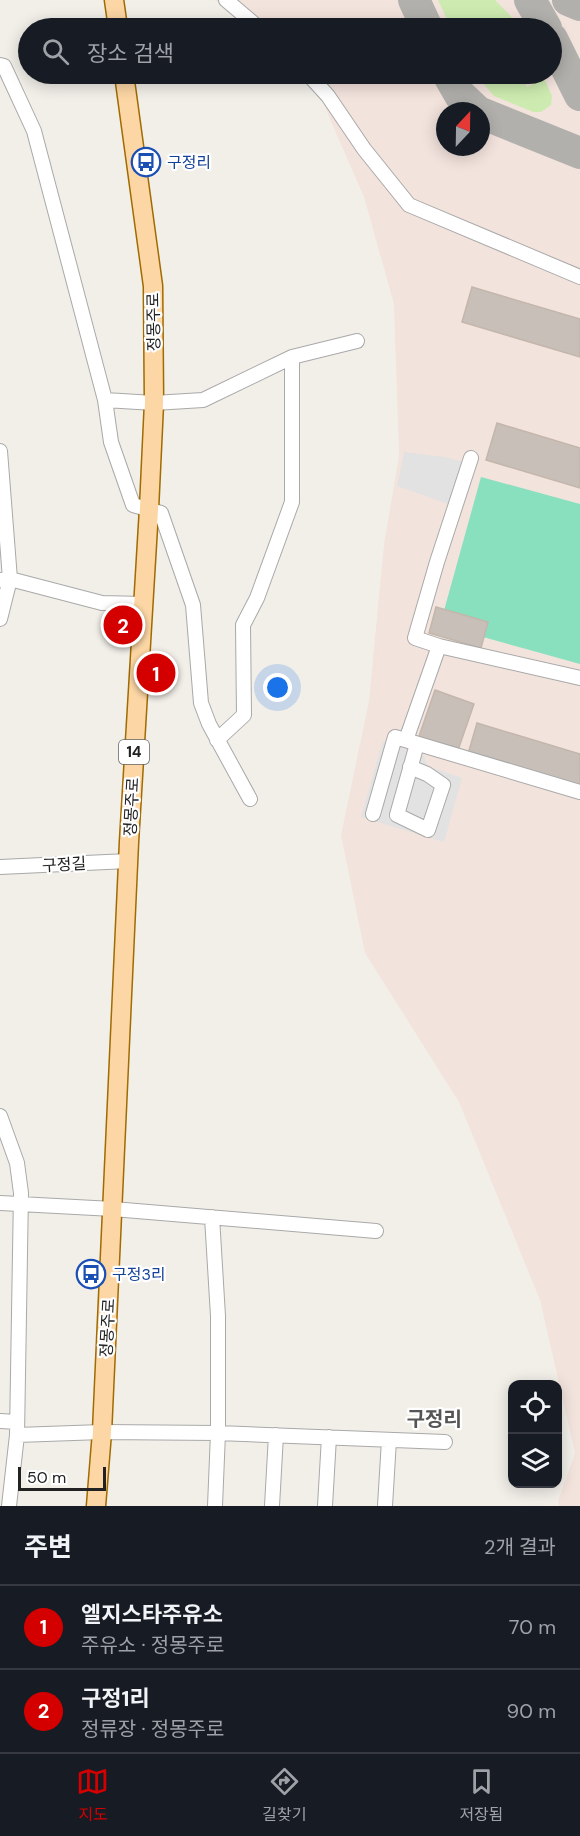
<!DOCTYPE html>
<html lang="ko">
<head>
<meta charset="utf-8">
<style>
	:root { --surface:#171b24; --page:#242831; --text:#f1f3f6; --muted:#9ea1a6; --line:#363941; --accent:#d40000 }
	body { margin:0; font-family:"DM Sans","Noto Sans KR",sans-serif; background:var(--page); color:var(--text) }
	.controls { position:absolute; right:18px; bottom:18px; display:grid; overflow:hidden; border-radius:12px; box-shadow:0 3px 15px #0003 }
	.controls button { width:54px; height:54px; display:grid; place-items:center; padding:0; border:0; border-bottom:2px solid var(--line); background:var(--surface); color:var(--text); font:30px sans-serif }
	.compass { position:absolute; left:436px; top:102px; width:54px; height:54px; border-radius:50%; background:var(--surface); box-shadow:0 3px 15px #0003; rotate:22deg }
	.scale { position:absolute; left:18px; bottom:15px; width:88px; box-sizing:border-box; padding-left:6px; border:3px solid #222; border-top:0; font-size:16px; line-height:21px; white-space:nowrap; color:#222; -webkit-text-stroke:4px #fff; paint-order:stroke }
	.you { position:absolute; left:278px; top:688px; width:21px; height:21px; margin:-15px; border:4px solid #fff; border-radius:50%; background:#1a73e8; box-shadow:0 0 0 9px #1a73e833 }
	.badge { display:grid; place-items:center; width:39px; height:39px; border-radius:50%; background:var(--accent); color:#fff; font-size:20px; font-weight:700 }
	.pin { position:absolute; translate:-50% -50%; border:3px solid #fff; box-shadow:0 2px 6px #0006 }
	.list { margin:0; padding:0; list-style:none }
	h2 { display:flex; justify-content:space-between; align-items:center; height:78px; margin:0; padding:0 24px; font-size:26px }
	h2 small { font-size:20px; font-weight:400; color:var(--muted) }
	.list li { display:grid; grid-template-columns:39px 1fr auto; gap:18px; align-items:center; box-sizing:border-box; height:84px; padding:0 24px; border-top:2px solid var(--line) }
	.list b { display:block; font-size:22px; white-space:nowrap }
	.list p { margin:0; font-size:20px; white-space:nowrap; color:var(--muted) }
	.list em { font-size:20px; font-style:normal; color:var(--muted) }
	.icon { flex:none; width:33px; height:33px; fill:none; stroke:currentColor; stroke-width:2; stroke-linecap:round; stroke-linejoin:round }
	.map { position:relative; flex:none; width:580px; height:1506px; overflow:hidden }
	.search { position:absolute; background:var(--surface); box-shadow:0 3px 15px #0003; left:18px; right:18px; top:18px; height:66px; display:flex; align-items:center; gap:15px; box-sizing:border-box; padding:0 21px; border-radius:33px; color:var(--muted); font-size:22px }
	.sheet { height:246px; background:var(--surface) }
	nav { display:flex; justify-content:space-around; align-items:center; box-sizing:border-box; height:84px; border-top:2px solid var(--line); background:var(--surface); font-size:16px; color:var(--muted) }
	nav a { display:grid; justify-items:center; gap:3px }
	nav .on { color:var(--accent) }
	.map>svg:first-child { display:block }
	.military { fill:#f3e3dd; fill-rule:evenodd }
	.grass { fill:#cdebb0 }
	.pitch { fill:#88e0be }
	.parking { fill:#e2e2e2 }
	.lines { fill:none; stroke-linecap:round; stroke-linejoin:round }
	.taxiway { stroke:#b1b0ac; stroke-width:32 }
	.building { fill:#c7bfb8; stroke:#c4b6ab; stroke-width:1.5 }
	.minor-casing { stroke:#a9a9a9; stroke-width:16 }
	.major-casing { stroke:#a06b00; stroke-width:21 }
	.minor { stroke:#fff; stroke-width:14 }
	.major { stroke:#fcd6a4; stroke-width:18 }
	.labels { text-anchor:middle; stroke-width:4.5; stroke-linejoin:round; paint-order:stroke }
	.shield { fill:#fff; stroke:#646464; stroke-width:1.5 }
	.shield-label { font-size:15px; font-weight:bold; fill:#222 }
	.transit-label { font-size:16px; fill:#164399; stroke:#fff; text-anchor:start }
	.street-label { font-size:16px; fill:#222; stroke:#fff }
	.quarter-label { font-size:20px; font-weight:bold; fill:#555; stroke:#fff }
</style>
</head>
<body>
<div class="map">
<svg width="580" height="1506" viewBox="0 0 580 1506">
	<rect width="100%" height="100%" fill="#f2efe9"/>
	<path class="military" d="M 215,0 L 580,0 L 580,1506 L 559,1506 L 558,1501 L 575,1453 L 540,1300 L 459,1102 L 365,953 L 341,835 L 369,701 L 384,544 L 399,456 L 394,304 L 364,197 L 320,96 L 301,74 L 552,74 L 552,28 L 249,28 ZM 445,111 L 481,111 L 481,147 L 445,147 Z"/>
	<path class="grass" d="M 438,0 L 495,0 L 508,13 L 520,28 L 451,28 Z
		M 475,74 L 522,74 L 527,87 L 544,78 L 552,96 L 551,105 L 541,112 L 533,112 L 494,96 Z"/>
	<path class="pitch" d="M 481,477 L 580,504 L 580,664 L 440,625 Z"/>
	<path class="parking" d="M 404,452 L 445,457 L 464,462 L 451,505 L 397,486 Z
		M 383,741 L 424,756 L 428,766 L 462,778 L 444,842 L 361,817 Z"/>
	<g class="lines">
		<path class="taxiway" d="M 414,0 L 427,28
			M 530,0 L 546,28
			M 568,0 L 580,5
			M 552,39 L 580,95
			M 448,74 L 460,95 L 477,111
			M 481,113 L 580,153"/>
	</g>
	<path class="building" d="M 472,287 L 580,319 L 580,357 L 462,322 Z
		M 497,423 L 580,448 L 580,488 L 486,460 Z
		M 436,607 L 488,622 L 481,648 L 429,633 Z
		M 435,690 L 474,704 L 457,753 L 418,739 Z
		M 477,723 L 580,754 L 580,787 L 468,754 Z"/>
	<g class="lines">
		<g class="minor-casing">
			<path id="minor" d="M 226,0 L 259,28
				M 0,65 L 4,66 L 34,131 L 105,400 L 111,442 L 133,505 L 161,513 L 193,605 L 201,703 L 209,724 L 250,799
				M 308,74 L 328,96 L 364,149 L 409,205 L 580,277
				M 105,400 L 154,403 L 203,400 L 292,357 L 357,341
				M 0,451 L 10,579 L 0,619
				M 471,458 L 437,562 L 415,638 L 439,646 L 580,678
				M 0,580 L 10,579 L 102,603 L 143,604
				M 217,740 L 244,715 L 243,625 L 257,598 L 292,502 L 292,357
				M 406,740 L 439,646
				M 410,767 L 427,774 L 443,785 L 428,830 L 397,815 L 417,744
				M 373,814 L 395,737 L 580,792
				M 0,867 L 128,861
				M 0,1116 L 17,1163 L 21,1193 L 17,1435 L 9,1506
				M 0,1203 L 113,1209 L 376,1231
				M 212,1217 L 218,1316 L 218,1433 L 215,1506
				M 0,1421 L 17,1422
				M 17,1435 L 102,1432 L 218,1433 L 445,1442
				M 272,1506 L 276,1435
				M 325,1506 L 329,1437
				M 385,1506 L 389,1440"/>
		</g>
		<g class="major-casing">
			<path id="major" d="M 114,0 L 118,28
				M 96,1506 L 102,1432 L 129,842 L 149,509 L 154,403 L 153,286 L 124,74"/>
		</g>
		<use href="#minor" class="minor"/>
		<use href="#major" class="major"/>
	</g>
	<defs>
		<g id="bus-ring" transform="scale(1.5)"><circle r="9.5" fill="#fff" stroke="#1a4fb4" stroke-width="1.5"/><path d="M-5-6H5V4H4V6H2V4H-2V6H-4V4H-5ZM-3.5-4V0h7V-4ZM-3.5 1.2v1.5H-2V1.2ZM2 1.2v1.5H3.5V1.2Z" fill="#1a4fb4"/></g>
	</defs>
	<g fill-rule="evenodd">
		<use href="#bus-ring" x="146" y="162"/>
		<use href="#bus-ring" x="91" y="1274"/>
	</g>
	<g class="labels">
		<rect class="shield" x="119" y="740" width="30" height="24" rx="4.5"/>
		<g class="shield-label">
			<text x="134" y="757">14</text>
		</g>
		<g class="transit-label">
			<text x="167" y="168">구정리</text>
			<text x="112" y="1280">구정3리</text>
		</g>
		<g class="street-label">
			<text transform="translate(153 322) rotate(-91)" y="6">정몽주로</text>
			<text transform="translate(131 807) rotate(-87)" y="6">정몽주로</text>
			<text transform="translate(64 864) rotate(-3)" y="6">구정길</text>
			<text transform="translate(107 1328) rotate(-87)" y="6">정몽주로</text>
		</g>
		<g class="quarter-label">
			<text x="434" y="1426">구정리</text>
		</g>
	</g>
</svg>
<div class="controls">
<button><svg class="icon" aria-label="locate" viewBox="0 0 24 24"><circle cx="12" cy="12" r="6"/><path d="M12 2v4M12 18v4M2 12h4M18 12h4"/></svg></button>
<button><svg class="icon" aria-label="layers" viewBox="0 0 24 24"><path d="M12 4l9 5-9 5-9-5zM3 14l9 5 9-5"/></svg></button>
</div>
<svg class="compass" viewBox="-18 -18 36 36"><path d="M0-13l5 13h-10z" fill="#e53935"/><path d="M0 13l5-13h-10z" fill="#9ea1a6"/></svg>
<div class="scale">50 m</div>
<div class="you"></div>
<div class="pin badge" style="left:156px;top:673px">1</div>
<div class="pin badge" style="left:123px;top:625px">2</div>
<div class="search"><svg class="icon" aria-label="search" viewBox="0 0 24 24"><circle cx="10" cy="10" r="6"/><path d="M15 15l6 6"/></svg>장소 검색</div>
</div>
<section class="sheet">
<h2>주변<small>2개 결과</small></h2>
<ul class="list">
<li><span class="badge">1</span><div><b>엘지스타주유소</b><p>주유소 · 정몽주로</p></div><em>70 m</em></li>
<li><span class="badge">2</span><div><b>구정1리</b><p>정류장 · 정몽주로</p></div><em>90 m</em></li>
</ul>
</section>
<nav>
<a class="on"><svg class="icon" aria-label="map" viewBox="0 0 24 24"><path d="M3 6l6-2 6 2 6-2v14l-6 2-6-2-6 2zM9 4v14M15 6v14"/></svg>지도</a>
<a><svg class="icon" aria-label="directions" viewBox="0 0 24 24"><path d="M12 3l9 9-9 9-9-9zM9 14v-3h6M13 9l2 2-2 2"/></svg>길찾기</a>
<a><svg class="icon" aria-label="saved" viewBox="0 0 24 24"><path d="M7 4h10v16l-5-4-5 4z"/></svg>저장됨</a>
</nav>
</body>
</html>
